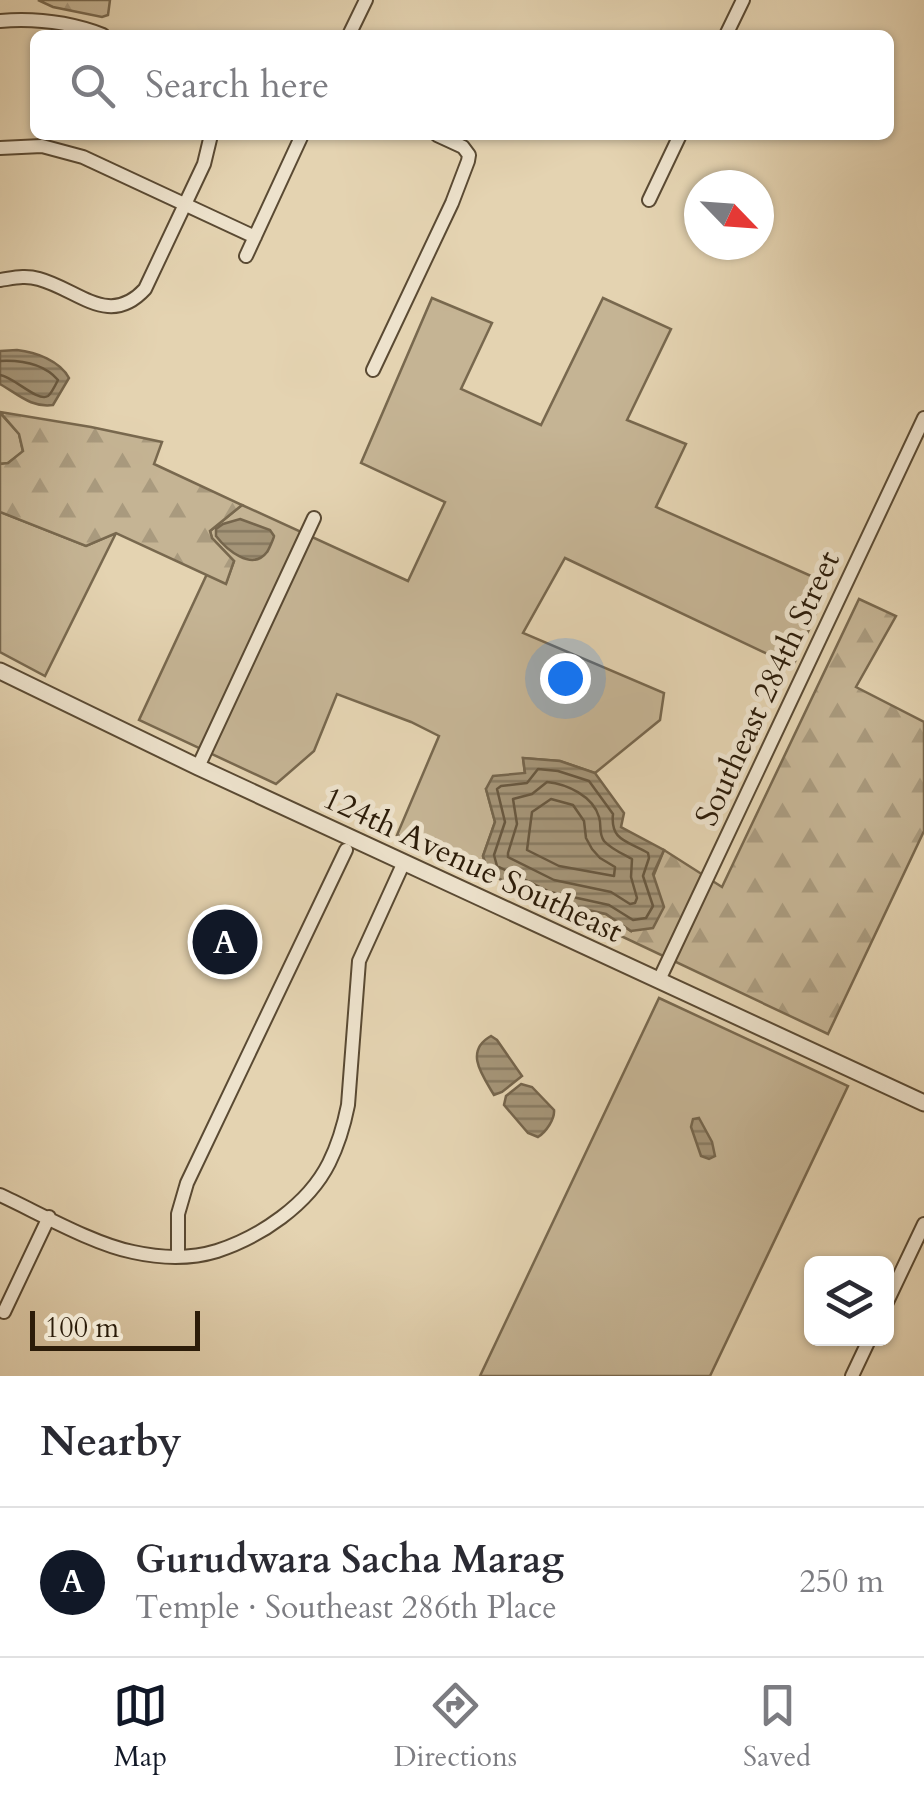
<!DOCTYPE html>
<html lang="en">
<head>
<meta charset="utf-8">
<style>
	:root { --surface:#fff; --page:#f7f7f7; --text:#2b2b33; --muted:#7c7c81; --line:#e1e1e2; --accent:#111827 }
	body { margin:0; font-family:Cardo,serif; background:var(--page); color:var(--text) }
	.controls { position:absolute; right:30px; bottom:30px; display:grid; overflow:hidden; border-radius:15px; box-shadow:0 2px 8px #0004 }
	.controls button { width:90px; height:90px; display:grid; place-items:center; padding:0; border:0; border-bottom:2px solid var(--line); background:var(--surface); color:var(--text); font:50px sans-serif }
	.compass { position:absolute; left:684px; top:170px; width:90px; height:90px; border-radius:50%; background:var(--surface); box-shadow:0 2px 8px #0004; rotate:115deg }
	.scale { position:absolute; left:30px; bottom:25px; width:170px; box-sizing:border-box; padding-left:10px; border:5px solid #2c1c09; border-top:0; font-size:28px; line-height:35px; white-space:nowrap; color:#2c1c09; -webkit-text-stroke:8px #ede2cc; paint-order:stroke }
	.you { position:absolute; left:565px; top:678px; width:35px; height:35px; margin:-25px; border:8px solid #fff; border-radius:50%; background:#1a73e8; box-shadow:0 0 0 15px #1a73e833 }
	.badge { display:grid; place-items:center; width:65px; height:65px; border-radius:50%; background:var(--accent); color:#fff; font-size:32px; font-weight:700 }
	.pin { position:absolute; translate:-50% -50%; border:5px solid #fff; box-shadow:0 2px 10px #0006 }
	.list { margin:0; padding:0; list-style:none }
	h2 { display:flex; justify-content:space-between; align-items:center; height:130px; margin:0; padding:0 40px; font-size:42px }
	h2 small { font-size:32px; font-weight:400; color:var(--muted) }
	.list li { display:grid; grid-template-columns:65px 1fr auto; gap:30px; align-items:center; box-sizing:border-box; height:150px; padding:0 40px; border-top:2px solid var(--line) }
	.list b { display:block; font-size:38px; white-space:nowrap }
	.list p { margin:0; font-size:32px; white-space:nowrap; color:var(--muted) }
	.list em { font-size:32px; font-style:normal; color:var(--muted) }
	.icon { flex:none; width:55px; height:55px; fill:none; stroke:currentColor; stroke-width:2; stroke-linecap:round; stroke-linejoin:round }
	.map { position:relative; flex:none; width:924px; height:1376px; overflow:hidden }
	.search { position:absolute; background:var(--surface); box-shadow:0 2px 8px #0004; left:30px; right:30px; top:30px; height:110px; display:flex; align-items:center; gap:25px; box-sizing:border-box; padding:0 35px; border-radius:15px; color:var(--muted); font-size:38px }
	.sheet { height:280px; background:var(--surface) }
	nav { display:flex; justify-content:space-around; align-items:center; box-sizing:border-box; height:140px; border-top:2px solid var(--line); background:var(--surface); font-size:28px; color:var(--muted) }
	nav a { display:grid; justify-items:center; gap:5px }
	nav .on { color:var(--accent) }
	.map>svg:first-child { display:block }
	.grass { fill:#c5b494; stroke:#78684e; stroke-width:2.5 }
	.forest { fill:url(#forest-firs); stroke:#78684e; stroke-width:2.5 }
	.water { fill:url(#water-rules); stroke:#75654c; stroke-width:2.5 }
	.lines { fill:none; stroke-linecap:round; stroke-linejoin:round }
	.shore { stroke:#685840; stroke-width:2.5 }
	.minor-casing { stroke:#5a4a33; stroke-width:16 }
	.tertiary-casing { stroke:#5a4a33; stroke-width:19 }
	.minor { stroke:#ede2cc; stroke-width:12 }
	.tertiary { stroke:#ede2cc; stroke-width:15 }
	.labels { text-anchor:middle; stroke-width:10; stroke-linejoin:round; paint-order:stroke }
	.street-label { font-size:32px; fill:#2c1c09; stroke:#ede2cc }
</style>
</head>
<body>
<div class="map">
<svg width="924" height="1376" viewBox="0 0 924 1376">
	<defs>
		<pattern id="forest-firs" width="22" height="20" patternUnits="userSpaceOnUse" patternTransform="scale(2.5)"><rect width="22" height="20" fill="#c5b494"/><path d="M5 1l3.5 6h-7zM16 11l3.5 6h-7z" fill="#a99a7e"/></pattern>
		<pattern id="water-rules" width="6" height="5" patternUnits="userSpaceOnUse" patternTransform="scale(2.5)"><rect width="6" height="5" fill="#a59578"/><path d="M0 2.5h6" fill="none" stroke="#877961"/></pattern>
	</defs>
	<rect width="100%" height="100%" fill="#e4d3b1"/>
	<filter id="stains"><feTurbulence type="fractalNoise" baseFrequency=".002" numOctaves="4"/><feColorMatrix values="0 0 0 0 .2 0 0 0 0 .09 0 0 0 0 .02 0 0 0 .5 -.17"/></filter>
	<radialGradient id="worn" r=".72"><stop offset=".6" stop-color="#630" stop-opacity="0"/><stop offset="1" stop-color="#630" stop-opacity=".3"/></radialGradient>
	<path class="grass" d="M 432,298 L 492,323 L 461,389 L 541,425 L 603,298 L 671,329 L 627,420 L 686,444 L 656,507 L 829,584 L 793,666 L 565,558 L 523,633 L 664,693 L 660,720 L 595,773 L 560,761 L 523,758 L 525,774 L 486,789 L 495,822 L 483,856 L 489,874 L 397,835 L 439,736 L 411,722 L 337,694 L 314,751 L 276,784 L 139,720 L 207,574 L 226,583 L 234,561 L 212,538 L 210,531 L 242,505 L 408,581 L 445,502 L 361,463 Z
		M 0,413 L 19,434 L 23,452 L 8,463 L 0,464 Z
		M 0,512 L 86,546 L 116,533 L 45,676 L 0,652 Z
		M 659,998 L 848,1086 L 710,1376 L 480,1376 Z"/>
	<path class="forest" d="M 38,0 L 110,0 L 108,15 L 102,17 L 53,7 Z
		M 0,412 L 91,427 L 162,442 L 154,464 L 242,505 L 210,531 L 212,538 L 234,561 L 226,584 L 116,533 L 86,546 L 0,512 L 0,464 L 8,463 L 23,451 L 19,434 Z
		M 859,599 L 896,616 L 856,687 L 924,722 L 924,831 L 828,1034 L 547,901 L 606,914 L 631,931 L 664,850 L 722,887 Z"/>
	<path class="water" d="M 17,350 C 36,352 60,361 69,378 L 53,405 C 31,408 18,394 0,384 L 0,351 Z
		M 240,519 L 270,530 L 274,536 C 274,538 268,551 267,552 C 252,572 226,549 216,536 L 216,529 L 223,524 Z
		M 523,758 L 560,761 L 595,773 L 624,813 L 621,827 L 664,850 L 653,874 L 664,907 L 653,928 L 631,931 L 606,914 L 547,901 L 489,874 L 483,856 L 495,822 L 486,789 L 493,776 L 525,773 Z
		M 491,1036 L 497,1040 L 522,1076 L 502,1092 L 494,1095 C 482,1075 464,1051 491,1036 Z
		M 521,1084 L 532,1087 L 554,1110 C 555,1119 546,1132 538,1137 L 528,1133 L 504,1105 L 506,1096 Z
		M 699,1118 L 712,1142 L 715,1156 L 709,1159 L 701,1156 L 691,1127 L 693,1119 Z"/>
	<g class="lines">
		<path class="shore" d="M 0,361 C 21,360 43,363 58,380 C 57,382 51,394 48,396 C 37,402 14,377 0,375
			M 538,769 L 558,771 L 589,781 L 613,814 C 610,841 628,841 648,853 L 649,858 L 643,876 L 653,906 L 646,918 L 633,920 L 609,905 L 550,892 L 497,866 L 494,855 L 505,822 L 497,789 L 501,786 L 527,783 Z
			M 547,782 C 567,784 593,796 599,817 C 602,826 598,832 604,841 C 611,849 623,854 632,859 L 631,877 L 637,898 L 635,903 L 630,904 L 611,892 L 554,880 L 508,857 L 508,853 L 517,824 L 513,799 L 532,794 Z
			M 551,799 L 573,805 L 584,821 L 586,838 L 592,849 L 600,858 L 615,867 L 614,876 L 559,866 L 527,850 L 532,812 Z"/>
		<g class="minor-casing">
			<path id="minor" d="M 0,21 C 36,18 69,22 103,35
				M 349,35 L 366,0
				M 726,35 L 743,0
				M 0,148 L 42,146 L 83,157 L 255,237
				M 649,200 L 680,135
				M 246,256 L 302,135
				M 0,280 C 14,278 25,275 39,279 C 79,290 109,328 145,289 L 204,164 L 211,135
				M 373,370 L 452,203 L 468,161 L 469,155 L 463,147 L 437,135
				M 198,767 L 314,518
				M 659,980 L 924,418
				M 0,1195 C 39,1213 93,1244 133,1252 C 160,1258 191,1259 217,1251 C 260,1237 308,1205 329,1163 C 338,1145 344,1125 348,1105 L 359,961 L 404,862
				M 178,1257 L 178,1214 L 187,1183 L 346,850
				M 886,1304 L 924,1224
				M 4,1312 L 49,1217
				M 852,1376 L 870,1338"/>
		</g>
		<g class="tertiary-casing">
			<path id="tertiary" d="M 0,671 L 198,767 L 924,1103"/>
		</g>
		<use href="#minor" class="minor"/>
		<use href="#tertiary" class="tertiary"/>
	</g>
	<g class="labels">
		<g class="street-label">
			<text transform="translate(767 688) rotate(-65)" y="11">Southeast 284th Street</text>
			<text transform="translate(473 864) rotate(25)" y="11">124th Avenue Southeast</text>
		</g>
	</g>
	<rect width="100%" height="100%" filter="url(#stains)"/>
	<rect width="100%" height="100%" fill="url(#worn)"/>
</svg>
<div class="controls">
<button><svg class="icon" aria-label="layers" viewBox="0 0 24 24"><path d="M12 4l9 5-9 5-9-5zM3 14l9 5 9-5"/></svg></button>
</div>
<svg class="compass" viewBox="-18 -18 36 36"><path d="M0-13l5 13h-10z" fill="#e53935"/><path d="M0 13l5-13h-10z" fill="#7c7c81"/></svg>
<div class="scale">100 m</div>
<div class="you"></div>
<div class="pin badge" style="left:225px;top:942px">A</div>
<div class="search"><svg class="icon" aria-label="search" viewBox="0 0 24 24"><circle cx="10" cy="10" r="6"/><path d="M15 15l6 6"/></svg>Search here</div>
</div>
<section class="sheet">
<h2>Nearby<small></small></h2>
<ul class="list">
<li><span class="badge">A</span><div><b>Gurudwara Sacha Marag</b><p>Temple · Southeast 286th Place</p></div><em>250 m</em></li>
</ul>
</section>
<nav>
<a class="on"><svg class="icon" aria-label="map" viewBox="0 0 24 24"><path d="M3 6l6-2 6 2 6-2v14l-6 2-6-2-6 2zM9 4v14M15 6v14"/></svg>Map</a>
<a><svg class="icon" aria-label="directions" viewBox="0 0 24 24"><path d="M12 3l9 9-9 9-9-9zM9 14v-3h6M13 9l2 2-2 2"/></svg>Directions</a>
<a><svg class="icon" aria-label="saved" viewBox="0 0 24 24"><path d="M7 4h10v16l-5-4-5 4z"/></svg>Saved</a>
</nav>
</body>
</html>
